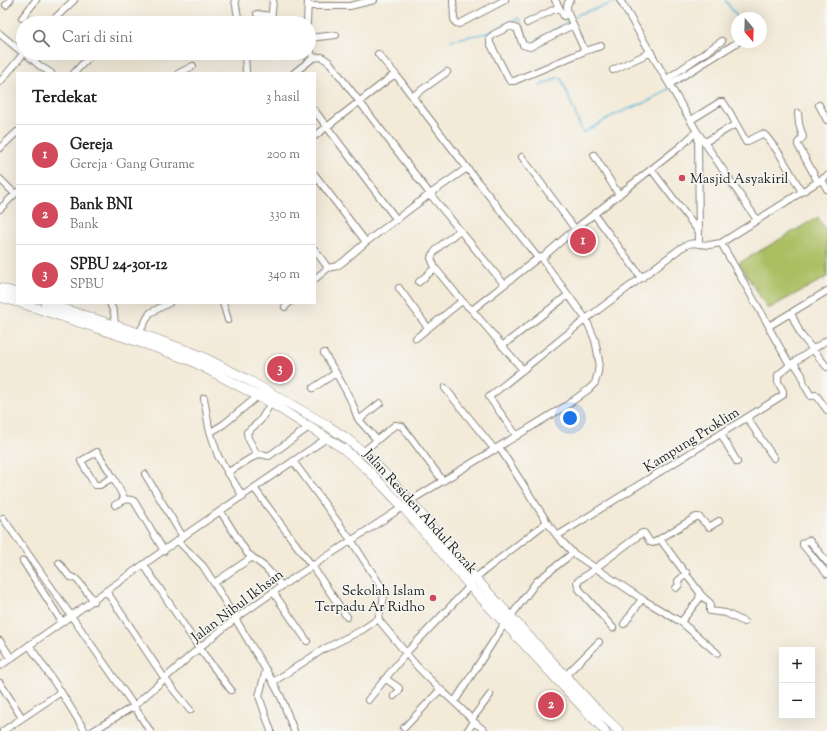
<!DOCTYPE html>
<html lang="id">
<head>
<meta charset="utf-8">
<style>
	:root { --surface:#fff; --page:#f2f2f2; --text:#222; --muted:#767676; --line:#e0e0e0; --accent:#d1495b }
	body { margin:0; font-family:"Sorts Mill Goudy",serif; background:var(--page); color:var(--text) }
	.controls { position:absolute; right:12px; bottom:12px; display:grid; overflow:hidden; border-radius:0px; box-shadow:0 4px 16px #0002 }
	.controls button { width:36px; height:36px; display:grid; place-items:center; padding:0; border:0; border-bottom:1px solid var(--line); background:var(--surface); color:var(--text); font:20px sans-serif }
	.compass { position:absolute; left:731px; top:12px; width:36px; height:36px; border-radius:50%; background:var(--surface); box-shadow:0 4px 16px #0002; rotate:161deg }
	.you { position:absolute; left:570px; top:418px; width:14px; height:14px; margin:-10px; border:3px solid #fff; border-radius:50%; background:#1a73e8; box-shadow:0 0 0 6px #1a73e833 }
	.badge { display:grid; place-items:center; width:26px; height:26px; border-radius:50%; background:var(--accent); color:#fff; font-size:13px; font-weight:700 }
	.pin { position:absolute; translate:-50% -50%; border:2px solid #fff; box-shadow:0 1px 4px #0006 }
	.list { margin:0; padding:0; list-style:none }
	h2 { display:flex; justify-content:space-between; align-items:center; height:52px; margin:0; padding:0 16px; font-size:17px }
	h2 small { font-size:13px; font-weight:400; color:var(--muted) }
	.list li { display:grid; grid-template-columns:26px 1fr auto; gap:12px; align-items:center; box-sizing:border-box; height:60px; padding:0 16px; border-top:1px solid var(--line) }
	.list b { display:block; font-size:15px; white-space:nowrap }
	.list p { margin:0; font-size:13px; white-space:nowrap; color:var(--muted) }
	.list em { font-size:13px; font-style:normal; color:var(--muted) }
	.icon { flex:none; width:22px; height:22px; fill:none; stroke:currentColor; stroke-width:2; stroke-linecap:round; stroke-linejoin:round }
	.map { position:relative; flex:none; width:827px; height:731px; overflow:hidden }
	.search { position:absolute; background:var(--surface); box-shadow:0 4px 16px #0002; left:16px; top:16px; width:300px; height:44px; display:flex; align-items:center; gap:10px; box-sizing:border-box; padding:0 14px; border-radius:22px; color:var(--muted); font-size:15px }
	.panel { position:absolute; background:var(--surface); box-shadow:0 4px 16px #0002; left:16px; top:72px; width:300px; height:232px; border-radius:0px }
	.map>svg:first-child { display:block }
	.green { fill:#abbe62; stroke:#646d3f }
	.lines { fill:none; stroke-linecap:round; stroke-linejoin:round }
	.stream { stroke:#57b6d5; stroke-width:1.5 }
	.minor-casing { stroke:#88837a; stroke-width:8 }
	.highway-casing { stroke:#88837a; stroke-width:10 }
	.minor { stroke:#fff; stroke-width:6 }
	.highway { stroke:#fff; stroke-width:9 }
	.poi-dot { fill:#d1495b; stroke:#f6f6f2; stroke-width:1.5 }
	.labels { text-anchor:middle; stroke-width:3; stroke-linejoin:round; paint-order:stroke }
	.poi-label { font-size:14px; fill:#1c1c1c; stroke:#f6f6f2; text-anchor:start }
	.street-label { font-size:14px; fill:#1c1c1c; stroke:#f6f6f2 }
</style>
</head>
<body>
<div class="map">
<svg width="827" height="731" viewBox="0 0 827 731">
	<rect width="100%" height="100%" fill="#f6f6f2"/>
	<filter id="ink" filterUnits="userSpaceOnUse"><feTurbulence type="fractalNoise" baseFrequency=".025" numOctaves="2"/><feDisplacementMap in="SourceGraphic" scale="8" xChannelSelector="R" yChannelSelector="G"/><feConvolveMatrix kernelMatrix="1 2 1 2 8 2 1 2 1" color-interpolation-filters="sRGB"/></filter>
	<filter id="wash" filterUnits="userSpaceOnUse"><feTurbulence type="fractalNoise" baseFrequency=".012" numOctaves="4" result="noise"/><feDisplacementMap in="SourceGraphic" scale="16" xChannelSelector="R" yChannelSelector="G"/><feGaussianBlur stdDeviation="0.9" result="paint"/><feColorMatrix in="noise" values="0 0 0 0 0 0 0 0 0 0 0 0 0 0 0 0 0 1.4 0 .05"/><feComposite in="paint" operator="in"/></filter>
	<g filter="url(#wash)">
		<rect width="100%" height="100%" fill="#f3ead8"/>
		<path class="green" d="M 818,217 L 827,233 L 827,277 L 768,309 L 739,263 Z"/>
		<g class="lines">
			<path class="stream" d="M 725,0 L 738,18
				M 573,19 L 579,14 L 619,1
				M 451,40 L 487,33 L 519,18 L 530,44 L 570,21
				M 540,86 L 559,77 L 561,78 L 583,133 L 616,114 L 649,101 L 670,88
				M 673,86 L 682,80"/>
		</g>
	</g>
	<g filter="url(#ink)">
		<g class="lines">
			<g class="minor-casing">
				<path id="minor" d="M 235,0 L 239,23
					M 453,0 L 454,19 L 456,23 L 459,24 L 505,0
					M 555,0 L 564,16
					M 570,0 C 563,6 570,17 573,25
					M 620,0 L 696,130 L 757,220
					M 6,5 L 10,0
					M 308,6 L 350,6 L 374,0
					M 257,14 L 271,16
					M 22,18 L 36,0
					M 50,23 L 74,0
					M 271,23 L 273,0
					M 307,23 L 308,0
					M 527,23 L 559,7
					M 573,25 L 585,51 L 514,81 L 510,81 L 508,78 L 490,43 L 490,38 L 494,34 L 511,26 L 517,29 L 523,45 L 530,47 Z
					M 0,34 L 23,53
					M 309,38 L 336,35
					M 309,47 L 313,58 L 322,57 L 330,63 L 430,194 L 504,284
					M 585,51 L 601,46
					M 25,53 L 40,66 L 51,73
					M 245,53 L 246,72
					M 378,54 L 396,75
					M 613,70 L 651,52
					M 74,73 L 93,53
					M 179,73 L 193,66
					M 294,73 L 313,58
					M 667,79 L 722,41
					M 0,82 L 24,53
					M 670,84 L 738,42
					M 413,96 L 447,72
					M 819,105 L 827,120
					M 315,111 L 397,220
					M 798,113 L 799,124 L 803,137 L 798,143 L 798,145 L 818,182
					M 691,120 L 720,102 L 723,102 L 729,111 L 746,142 L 762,134 L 765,135 L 779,153 L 802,192
					M 698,133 L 699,244 L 709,245 L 721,243 L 827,176
					M 315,136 L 391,77 L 396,75 L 467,168 L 538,258
					M 705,142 L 736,124
					M 0,148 L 17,132
					M 594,155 L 619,195
					M 522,157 L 575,229
					M 651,169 L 699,232
					M 315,175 L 366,242
					M 0,179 L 15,194
					M 822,180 L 827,189
					M 0,209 L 17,192
					M 594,214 L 642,278
					M 459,231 C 449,239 436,247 431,258 L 435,268 L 462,301
					M 721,243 L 769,326
					M 315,250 L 328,268
					M 315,279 L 328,268 L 337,266 L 343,262 L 366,242 L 430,194 L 467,168
					M 419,282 L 435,268
					M 399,288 L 428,328
					M 110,303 L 114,313 L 115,325
					M 223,303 L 228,320
					M 285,307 L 289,303
					M 791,313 L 801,335 L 827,367
					M 139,333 L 150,313 L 169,303
					M 416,338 L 462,301 L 472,310
					M 502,346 L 568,295
					M 324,353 C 333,369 344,385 352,403 C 355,409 355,414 359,420
					M 794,363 L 802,375 L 804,384 L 811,396 L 816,395 L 827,410
					M 790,365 L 770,330 L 769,326 L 827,291
					M 523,370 L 472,310 L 538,258 L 542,257
					M 313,388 L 336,373
					M 445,388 L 495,450
					M 204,398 L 209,428 L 218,456 L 243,497
					M 747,418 L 774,458
					M 211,432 L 224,424 L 258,396
					M 721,434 L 737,462
					M 517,436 L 489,397 L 586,319 L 681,248 C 688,244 692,242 699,244
					M 377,440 L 359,420 L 380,403
					M 363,452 L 395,425 L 402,426 L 443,481
					M 257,455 L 248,438 L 247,432 L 260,421 L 271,403
					M 293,461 L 351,540 L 382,588 C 386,598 381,609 378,619
					M 227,473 L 251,458 L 261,454 L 269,456 L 309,427
					M 145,474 L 183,537
					M 113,477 L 97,452 L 81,461 L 95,485 L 100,485 L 113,477 L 125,500
					M 254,488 L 312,566 L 347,617
					M 410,501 L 567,405 L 589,389 L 595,383 L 598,372 L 599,361 L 597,350 L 595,340 L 586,319 L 544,262 L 543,257 L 575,229 L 681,146 L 695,133 L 696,130
					M 115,505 C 121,502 126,497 134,501 L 164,551
					M 221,512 L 247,553 L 266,568 L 282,586
					M 3,518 L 134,706 L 150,731
					M 547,522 L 557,536 L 783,395 L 783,391 L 778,382 L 778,375 L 790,365 L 827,340
					M 557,536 L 573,553 L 642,599 L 681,622 L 717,653
					M 660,539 L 700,593 L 699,599 L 681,622
					M 178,541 L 203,566 L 214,583 L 251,558
					M 23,561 L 62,622
					M 827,562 L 809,540 L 803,543 L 803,545 L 827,574
					M 59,563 L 69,576 L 76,579 L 79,582 L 94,601
					M 144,565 L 199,648 L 231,690
					M 475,578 L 547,522 L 499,447
					M 214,583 L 273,682 L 281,697 L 294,731
					M 676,588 L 679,585 L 678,581 L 687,573
					M 107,592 L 165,679 L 190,710
					M 273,592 L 307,641
					M 700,594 L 710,603 L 710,611 L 726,613 L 744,622
					M 511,616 L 537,581 L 573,553
					M 624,624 L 642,599
					M 613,628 L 579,589 L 577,582 L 642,533 L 644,533 L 650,542 L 653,543 L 696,517 L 699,517 L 709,527 L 719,521
					M 0,641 L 11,658
					M 29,645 L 61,692 L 85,731
					M 0,666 L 191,531 L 327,438
					M 266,670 L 259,696 L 271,731
					M 566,675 L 599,642
					M 386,679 L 399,688 L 399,691 L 394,696
					M 273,682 L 324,649 L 362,630 L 378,619 L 406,653 L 368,700
					M 0,683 L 22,718
					M 455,701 L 505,623
					M 472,719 L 490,695
					M 474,722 L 485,731
					M 404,728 L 440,690
					M 3,731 L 61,692
					M 93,731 L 134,706 L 199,648 L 235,619 L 289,581 L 403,507
					M 467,731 L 474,722 C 453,698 425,679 406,653 L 470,586"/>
			</g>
			<g class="highway-casing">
				<path id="highway" d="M 0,288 L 17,293
					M 0,297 L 17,302
					M 21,303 L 154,347 L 192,361 L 271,403 L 344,449 L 367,469 L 403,507 L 470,586 L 605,731
					M 45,303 L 139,333 L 199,355 L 248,380 L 325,424 L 346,438 L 369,457 L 410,501 L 475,578 L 596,709 L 619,731"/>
			</g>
			<use href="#minor" class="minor"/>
			<use href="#highway" class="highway"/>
		</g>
	</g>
	<g class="poi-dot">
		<circle cx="682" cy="178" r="4"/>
		<circle cx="433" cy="598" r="4"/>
	</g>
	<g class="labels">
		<g class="poi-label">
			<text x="690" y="183">Masjid Asyakiril</text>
			<text x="425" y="595" text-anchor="end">Sekolah Islam<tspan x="425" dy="16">Terpadu Ar Ridho</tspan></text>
		</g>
		<g class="street-label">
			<text transform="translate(691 439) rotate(-32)" y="5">Kampung Proklim</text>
			<text transform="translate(421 511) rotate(48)" y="5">Jalan Residen Abdul Rozak</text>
			<text transform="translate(237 605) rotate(-37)" y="5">Jalan Nibul Ikhsan</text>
		</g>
	</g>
</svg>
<div class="controls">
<button>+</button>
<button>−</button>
</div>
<svg class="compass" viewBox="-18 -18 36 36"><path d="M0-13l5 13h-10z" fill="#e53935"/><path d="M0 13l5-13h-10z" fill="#767676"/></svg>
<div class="you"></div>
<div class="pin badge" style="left:583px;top:241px">1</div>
<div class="pin badge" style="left:551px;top:705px">2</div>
<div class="pin badge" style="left:280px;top:369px">3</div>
<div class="search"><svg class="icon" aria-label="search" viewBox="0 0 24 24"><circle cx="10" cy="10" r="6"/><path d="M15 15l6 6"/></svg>Cari di sini</div>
<section class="panel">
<h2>Terdekat<small>3 hasil</small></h2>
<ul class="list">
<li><span class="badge">1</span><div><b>Gereja</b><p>Gereja · Gang Gurame</p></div><em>200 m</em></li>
<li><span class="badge">2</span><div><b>Bank BNI</b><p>Bank</p></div><em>330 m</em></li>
<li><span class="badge">3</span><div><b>SPBU 24-301-12</b><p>SPBU</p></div><em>340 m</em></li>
</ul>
</section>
</div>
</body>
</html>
